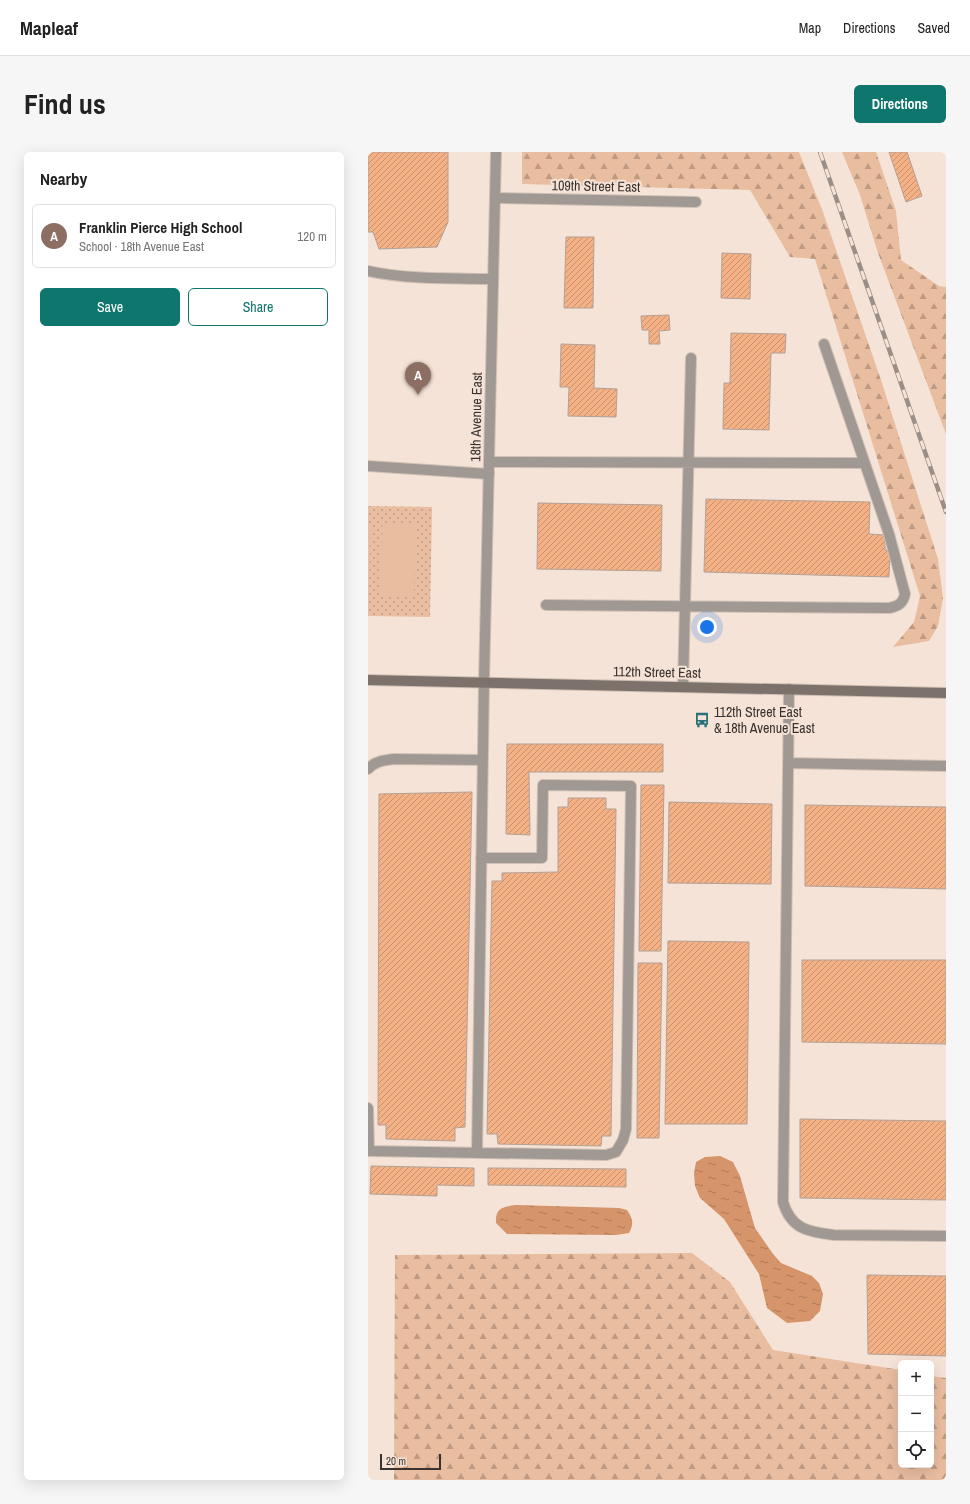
<!DOCTYPE html>
<html lang="en">
<head>
<meta charset="utf-8">
<style>
	:root { --surface:#fff; --page:#f6f6f6; --text:#222; --muted:#767676; --line:#e0e0e0; --accent:#0f766e }
	body { margin:0; font-family:"Archivo Narrow",sans-serif; background:var(--page); color:var(--text) }
	.controls { position:absolute; right:12px; bottom:12px; display:grid; overflow:hidden; border-radius:6px; box-shadow:0 4px 16px #0002 }
	.controls button { width:36px; height:36px; display:grid; place-items:center; padding:0; border:0; border-bottom:1px solid var(--line); background:var(--surface); color:var(--text); font:20px sans-serif }
	.scale { position:absolute; left:12px; bottom:10px; width:61px; box-sizing:border-box; padding-left:4px; border:2px solid #3a322e; border-top:0; font-size:11px; line-height:14px; white-space:nowrap; color:#3a322e; -webkit-text-stroke:3px #f6e3d7; paint-order:stroke }
	.you { position:absolute; left:339px; top:475px; width:14px; height:14px; margin:-10px; border:3px solid #fff; border-radius:50%; background:#1a73e8; box-shadow:0 0 0 6px #1a73e833 }
	.badge { display:grid; place-items:center; width:26px; height:26px; border-radius:50%; background:var(--accent); color:#fff; font-size:13px; font-weight:700 }
	.pin { position:absolute; translate:-50% -33px; filter:drop-shadow(0 1px 2px #0008) }
	.pin::after { content:''; position:absolute; top:21px; width:14px; height:12px; background:inherit; clip-path:polygon(0 0,100% 0,50% 100%) }
	.list { margin:0; padding:0; list-style:none }
	h2 { display:flex; justify-content:space-between; align-items:center; height:52px; margin:0; padding:0 16px; font-size:17px }
	h2 small { font-size:13px; font-weight:400; color:var(--muted) }
	.list li { display:grid; grid-template-columns:26px 1fr auto; gap:12px; align-items:center; box-sizing:border-box; height:64px; margin:0 8px 8px; padding:0 8px; border:1px solid var(--line); border-radius:6px }
	.list b { display:block; font-size:15px; white-space:nowrap }
	.list p { margin:0; font-size:13px; white-space:nowrap; color:var(--muted) }
	.list em { font-size:13px; font-style:normal; color:var(--muted) }
	.actions { display:flex; gap:8px; padding:12px 16px }
	.actions a { flex:1; padding:9px 0; border:1px solid var(--accent); border-radius:6px; text-align:center; font-size:14px; color:var(--accent) }
	.actions .main { background:var(--accent); color:#fff }
	.icon { flex:none; width:22px; height:22px; fill:none; stroke:currentColor; stroke-width:2; stroke-linecap:round; stroke-linejoin:round }
	.map { position:relative; flex:none; width:578px; height:1328px; overflow:hidden; border-radius:6px }
	header { display:flex; align-items:center; gap:24px; box-sizing:border-box; height:56px; padding:0 20px; background:var(--surface); border-bottom:1px solid var(--line) }
	header strong { font-size:19px }
	nav { display:flex; gap:22px; margin-inline-start:auto; font-size:14px }
	.intro { display:flex; align-items:center; justify-content:space-between; box-sizing:border-box; height:96px; padding:0 24px }
	h1 { margin:0; font-size:28px }
	.button { padding:10px 18px; border-radius:6px; background:var(--accent); color:#fff; font-size:14px; font-weight:700 }
	main { display:flex; gap:24px; padding:0 24px }
	aside { flex:1; background:var(--surface); border-radius:6px; box-shadow:0 4px 16px #0002 }
	.map>svg:first-child { display:block }
	.green { fill:url(#green-dots) }
	.forest { fill:url(#forest-firs) }
	.pitch { fill:#e9bda0 }
	.water { fill:url(#water-ripples) }
	.building { fill:url(#building-hatch); stroke:#b2a095 }
	.lines { fill:none; stroke-linecap:round; stroke-linejoin:round }
	.service-casing { stroke:#d0c0b5; stroke-width:12 }
	.minor-casing { stroke:#d0c0b5; stroke-width:12 }
	.secondary-casing { stroke:#d0c0b5; stroke-width:12 }
	.service { stroke:#a09893; stroke-width:10 }
	.minor { stroke:#a09893; stroke-width:10 }
	.secondary { stroke:#7d726b; stroke-width:10 }
	.rail-casing { stroke:#9b8e86; stroke-width:4.5 }
	.rail { stroke:#f6e3d7; stroke-width:3; stroke-dasharray:9; stroke-linecap:butt }
	.labels { text-anchor:middle; stroke-width:4; stroke-linejoin:round; paint-order:stroke }
	.street-label { font-size:14px; fill:#3a322e; stroke:#f6e3d7 }
	.poi-label { font-size:14px; fill:#3a322e; stroke:#f6e3d7; text-anchor:start }
</style>
</head>
<body>
<header>
<strong>Mapleaf</strong>
<nav><a>Map</a><a>Directions</a><a>Saved</a></nav>
</header>
<div class="intro"><h1>Find us</h1><a class="button">Directions</a></div>
<main>
<aside>
<h2>Nearby<small></small></h2>
<ul class="list">
<li><span class="badge" style="background:#8d6e63">A</span><div><b>Franklin Pierce High School</b><p>School · 18th Avenue East</p></div><em>120 m</em></li>
</ul>
<div class="actions"><a class="main">Save</a><a>Share</a></div>
</aside>
<div class="map">
<svg width="578" height="1328" viewBox="0 0 578 1328">
	<defs>
		<pattern id="green-dots" width="8" height="8" patternUnits="userSpaceOnUse"><rect width="8" height="8" fill="#e9bda0"/><path d="M2 2h.1M6 6h.1" fill="none" stroke="#be9a83" stroke-width="1.8" stroke-linecap="round"/></pattern>
		<pattern id="forest-firs" width="22" height="20" patternUnits="userSpaceOnUse"><rect width="22" height="20" fill="#e9bda0"/><path d="M5 1l3.5 6h-7zM16 11l3.5 6h-7z" fill="#be9a83"/></pattern>
		<pattern id="water-ripples" width="26" height="14" patternUnits="userSpaceOnUse"><rect width="26" height="14" fill="#d59469"/><path d="M2 4q2-2 4 0t4 0M15 11q2-2 4 0t4 0" fill="none" stroke="#ae7957"/></pattern>
		<pattern id="building-hatch" width="6" height="6" patternUnits="userSpaceOnUse"><rect width="6" height="6" fill="#f5b186"/><path d="M-1 1l2-2M0 6l6-6M5 7l2-2" fill="none" stroke="#c7916e"/></pattern>
	</defs>
	<rect width="100%" height="100%" fill="#f6e3d7"/>
	<path class="green" d="M 0,354 L 64,355 L 62,465 L 0,464 Z"/>
	<path class="forest" d="M 154,0 L 431,0 L 455,60 L 513,228 L 570,407 L 575,446 L 570,474 L 561,489 L 525,495 L 546,470 L 552,444 L 447,107 L 422,105 L 382,38 L 154,32 Z
		M 474,0 L 508,0 L 528,59 L 533,108 L 571,134 L 578,135 L 578,282 L 510,101 L 492,43 Z
		M 324,1101 L 362,1130 L 405,1198 L 533,1218 L 533,1313 L 563,1313 L 563,1224 L 578,1226 L 578,1328 L 26,1328 L 27,1103 Z"/>
	<path class="pitch" d="M 0,371 L 3,371 L 1,443 L 0,443 Z
		M 14,371 L 48,372 L 46,445 L 12,444 Z"/>
	<path class="water" d="M 352,1004 L 365,1010 L 372,1024 L 387,1076 L 405,1102 L 413,1111 L 444,1124 L 451,1131 L 455,1142 L 452,1159 L 442,1169 L 419,1171 L 399,1156 L 391,1122 L 356,1067 L 332,1046 L 327,1034 L 326,1021 L 328,1010 L 337,1005 Z
		M 148,1053 L 251,1056 L 259,1058 C 265,1067 266,1072 261,1081 L 248,1083 L 139,1082 L 128,1071 C 127,1056 134,1055 148,1053 Z"/>
	<path class="building" d="M 0,0 L 80,0 L 80,70 L 69,95 L 11,97 L 5,80 L 0,80 Z
		M 521,0 L 539,0 L 554,44 L 538,50 Z
		M 198,85 L 226,85 L 225,156 L 196,156 Z
		M 354,101 L 383,102 L 382,147 L 353,146 Z
		M 301,163 L 302,178 L 291,179 L 292,192 L 281,192 L 281,178 L 274,178 L 273,164 Z
		M 363,181 L 418,182 L 417,201 L 403,201 L 401,278 L 355,277 L 356,231 L 362,231 Z
		M 193,192 L 227,193 L 226,236 L 249,237 L 248,265 L 200,264 L 201,235 L 192,235 Z
		M 338,347 L 502,350 L 501,382 L 517,383 L 517,398 L 522,398 L 521,425 L 336,420 Z
		M 170,351 L 294,353 L 293,419 L 169,417 Z
		M 139,592 L 295,592 L 295,620 L 161,620 L 162,683 L 138,682 Z
		M 273,633 L 296,633 L 293,799 L 271,799 Z
		M 104,640 L 97,975 L 87,976 L 87,989 L 18,987 L 18,973 L 10,973 L 11,642 Z
		M 200,646 L 238,646 L 238,657 L 248,657 L 243,984 L 234,984 L 233,994 L 130,992 L 129,982 L 119,982 L 124,729 L 134,729 L 134,721 L 190,720 L 190,655 L 200,655 Z
		M 301,650 L 404,652 L 403,732 L 300,731 Z
		M 437,653 L 578,655 L 578,737 L 437,734 Z
		M 300,789 L 381,790 L 379,972 L 297,972 Z
		M 434,808 L 578,808 L 578,892 L 434,890 Z
		M 270,811 L 294,811 L 291,986 L 269,986 Z
		M 432,967 L 578,969 L 578,1048 L 432,1046 Z
		M 3,1014 L 106,1016 L 106,1034 L 69,1033 L 69,1044 L 2,1042 Z
		M 120,1016 L 258,1017 L 258,1035 L 120,1033 Z
		M 499,1123 L 578,1124 L 578,1204 L 500,1202 Z"/>
	<g class="lines">
		<g class="service-casing">
			<path id="service" d="M 127,46 L 328,50
				M 0,119 C 41,128 84,126 125,127
				M 121,310 L 496,311
				M 0,314 L 121,322
				M 178,453 L 521,456 C 531,454 535,451 537,442 L 521,382 L 456,192
				M 315,535 L 323,206
				M 421,537 L 415,1050 C 423,1077 440,1080 466,1083 L 578,1084
				M 420,611 L 578,614
				M 0,617 C 7,609 17,608 27,607 L 115,608
				M 0,956 L 1,999 L 238,1003 L 248,1000 L 255,988 L 258,977 L 263,634 L 175,633 L 174,706 L 113,706
				M 109,1001 L 116,530"/>
		</g>
		<g class="minor-casing">
			<path id="minor" d="M 116,530 L 128,0"/>
		</g>
		<g class="secondary-casing">
			<path id="secondary" d="M 0,528 L 578,541"/>
		</g>
		<use href="#service" class="service"/>
		<use href="#minor" class="minor"/>
		<use href="#secondary" class="secondary"/>
		<g class="rail-casing">
			<path id="rail" d="M 452,0 L 578,360"/>
		</g>
		<use href="#rail" class="rail"/>
	</g>
	<defs>
		<g id="bus-bare" transform="scale(1.2)"><path d="M-5-6H5V4H4V6H2V4H-2V6H-4V4H-5ZM-3.5-4V0h7V-4ZM-3.5 1.2v1.5H-2V1.2ZM2 1.2v1.5H3.5V1.2Z" fill="#297279" stroke="#f6e3d7" stroke-width="2.5" paint-order="stroke"/></g>
	</defs>
	<g fill-rule="evenodd">
		<use href="#bus-bare" x="334" y="568"/>
	</g>
	<g class="labels">
		<g class="street-label">
			<text transform="translate(228 34) rotate(1)" y="5">109th Street East</text>
			<text transform="translate(108 265) rotate(-89)" y="5">18th Avenue East</text>
			<text transform="translate(289 520) rotate(1)" y="5">112th Street East</text>
		</g>
		<g class="poi-label">
			<text x="346" y="565">112th Street East<tspan x="346" dy="16">&amp; 18th Avenue East</tspan></text>
		</g>
	</g>
</svg>
<div class="controls">
<button>+</button>
<button>−</button>
<button><svg class="icon" aria-label="locate" viewBox="0 0 24 24"><circle cx="12" cy="12" r="6"/><path d="M12 2v4M12 18v4M2 12h4M18 12h4"/></svg></button>
</div>
<div class="scale">20 m</div>
<div class="you"></div>
<div class="pin badge" style="left:50px;top:243px;background:#8d6e63">A</div>
</div>
</main>
</body>
</html>
